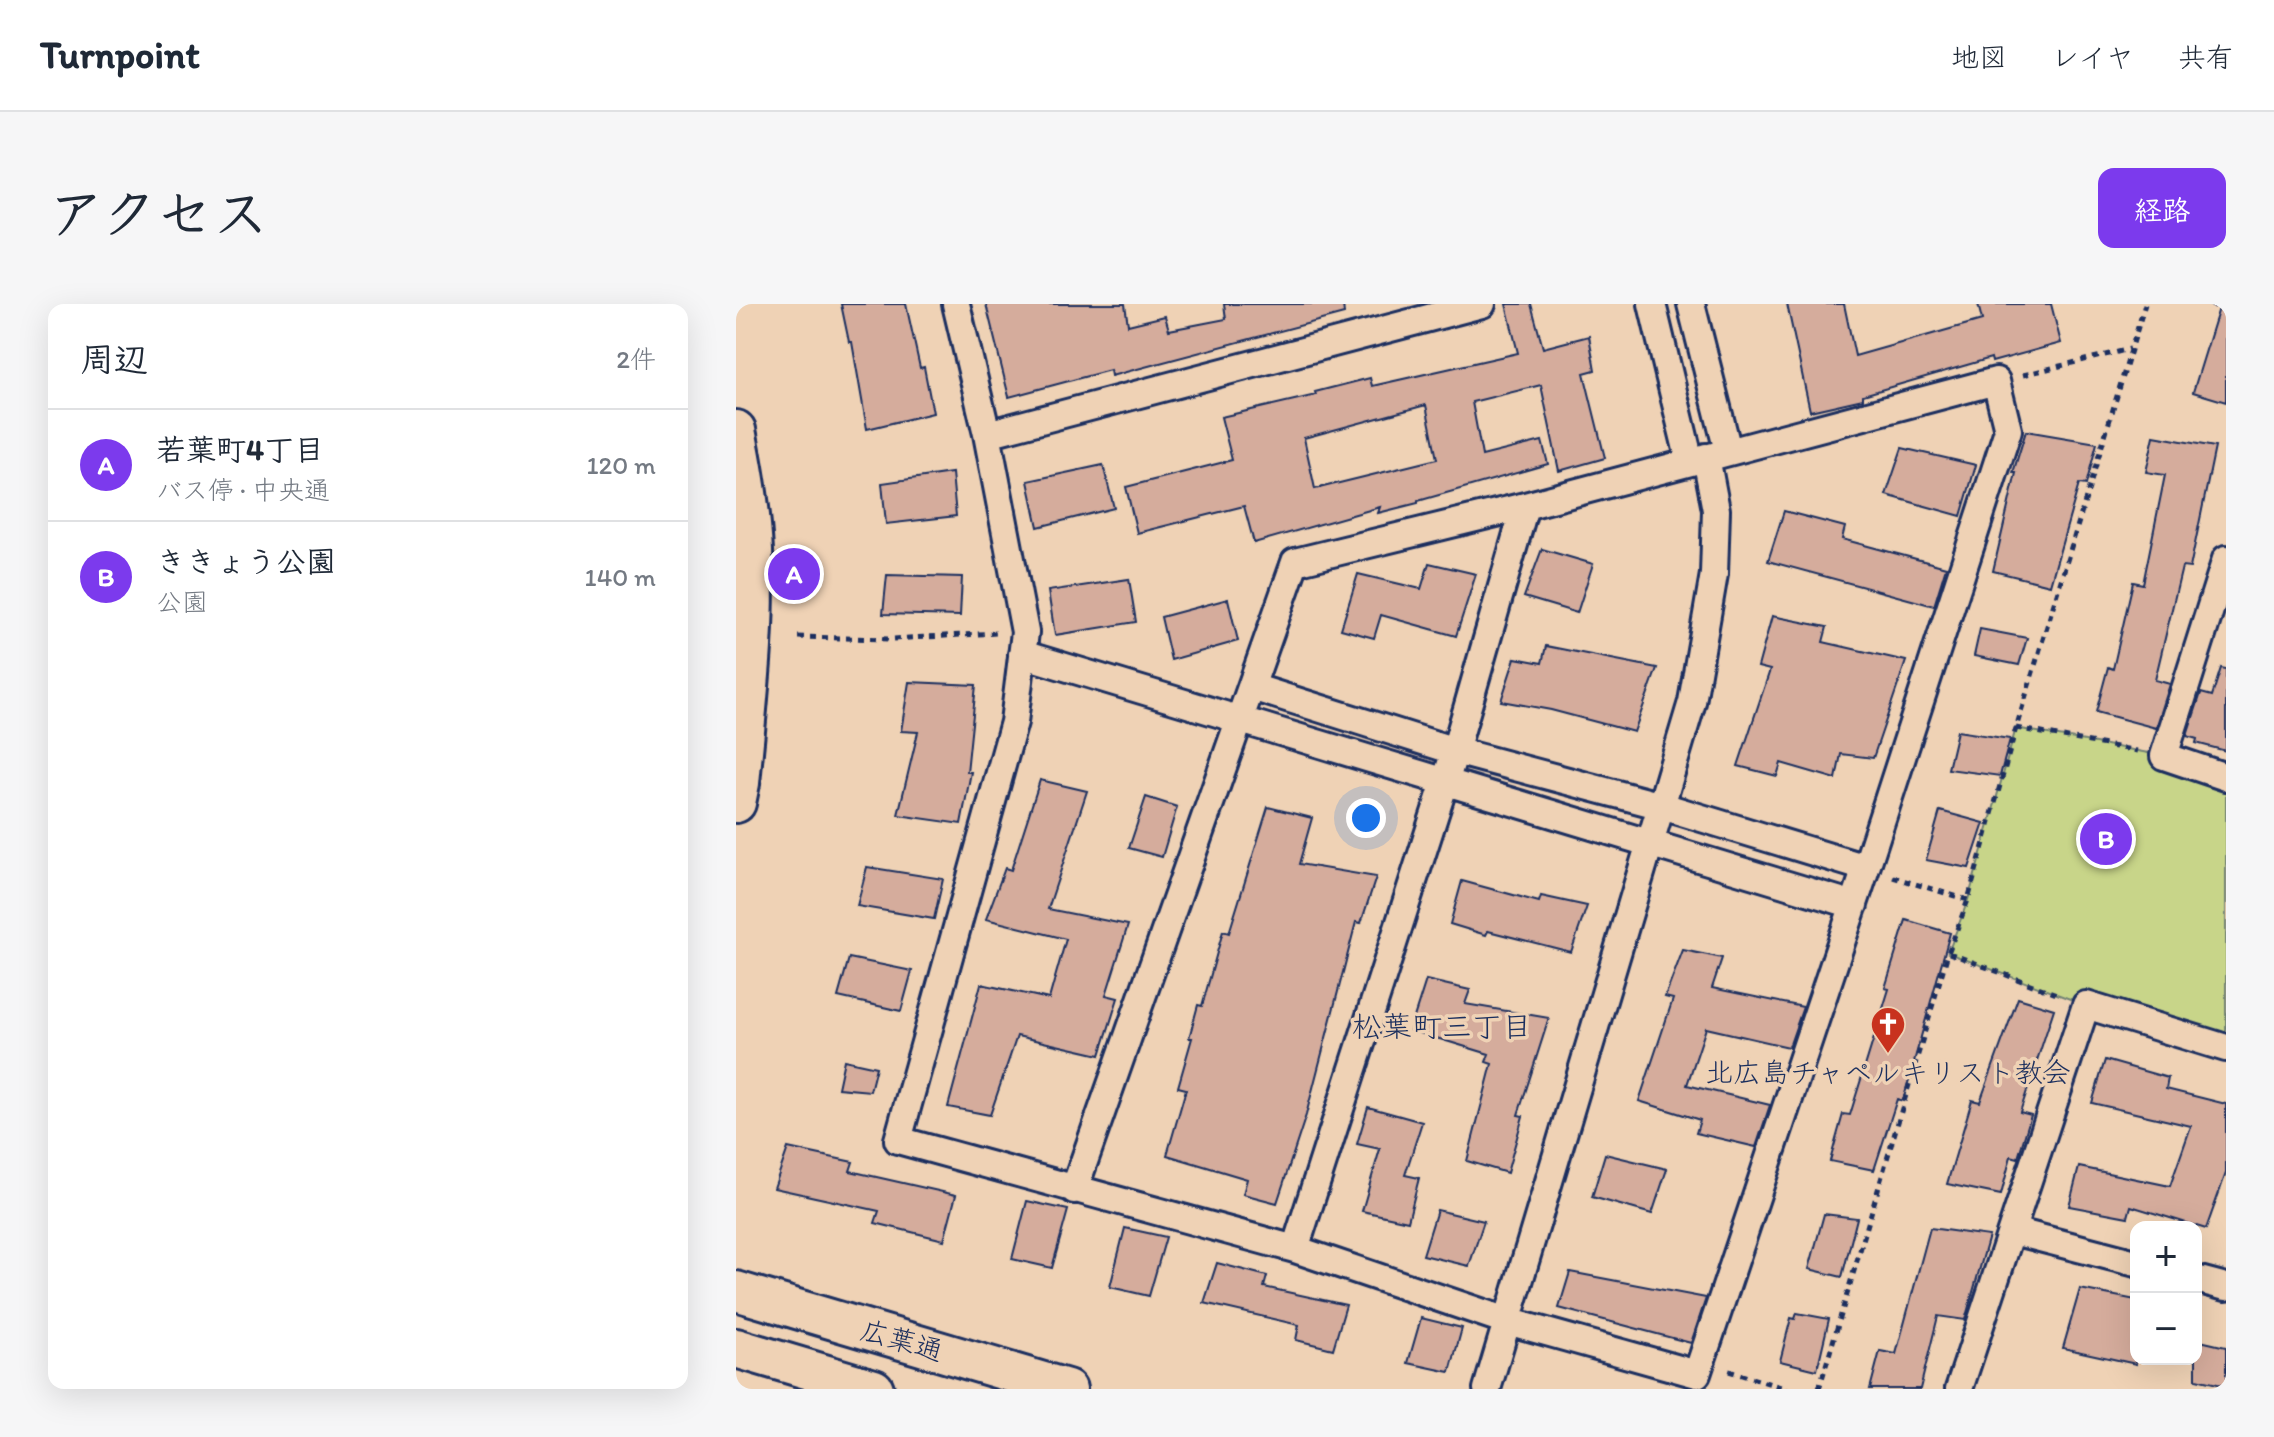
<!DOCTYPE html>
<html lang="ja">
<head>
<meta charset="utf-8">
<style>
	:root { --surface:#fff; --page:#f6f6f7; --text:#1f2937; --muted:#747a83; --line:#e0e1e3; --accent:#7c3aed }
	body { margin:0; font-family:Itim,"Klee One",sans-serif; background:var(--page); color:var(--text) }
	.controls { position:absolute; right:24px; bottom:24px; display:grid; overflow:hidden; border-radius:16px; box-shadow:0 8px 32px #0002 }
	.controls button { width:72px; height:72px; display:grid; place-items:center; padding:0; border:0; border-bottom:2px solid var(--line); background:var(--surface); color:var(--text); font:40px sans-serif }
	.you { position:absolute; left:630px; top:514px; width:28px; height:28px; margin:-20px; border:6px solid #fff; border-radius:50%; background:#1a73e8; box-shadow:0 0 0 12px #1a73e833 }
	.badge { display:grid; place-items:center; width:52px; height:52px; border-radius:50%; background:var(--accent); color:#fff; font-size:26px; font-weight:700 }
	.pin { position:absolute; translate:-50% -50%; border:4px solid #fff; box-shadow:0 2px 8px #0006 }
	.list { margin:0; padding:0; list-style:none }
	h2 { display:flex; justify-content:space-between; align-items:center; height:104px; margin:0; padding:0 32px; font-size:34px }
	h2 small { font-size:26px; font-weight:400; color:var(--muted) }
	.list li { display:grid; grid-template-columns:52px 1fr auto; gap:24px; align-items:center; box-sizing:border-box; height:112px; padding:0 32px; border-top:2px solid var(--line) }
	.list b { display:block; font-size:30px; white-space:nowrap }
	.list p { margin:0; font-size:26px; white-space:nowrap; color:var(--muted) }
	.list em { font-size:26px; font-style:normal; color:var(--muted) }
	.map { position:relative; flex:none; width:1490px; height:1085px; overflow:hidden; border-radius:16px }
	header { display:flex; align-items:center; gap:48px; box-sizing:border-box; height:112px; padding:0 40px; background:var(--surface); border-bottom:2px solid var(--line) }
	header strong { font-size:38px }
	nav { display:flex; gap:44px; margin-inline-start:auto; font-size:28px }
	.intro { display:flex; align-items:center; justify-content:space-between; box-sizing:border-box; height:192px; padding:0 48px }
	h1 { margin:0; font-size:56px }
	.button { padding:20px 36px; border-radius:16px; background:var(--accent); color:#fff; font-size:28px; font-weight:700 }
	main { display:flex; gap:48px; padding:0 48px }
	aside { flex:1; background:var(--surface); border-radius:16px; box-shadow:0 8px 32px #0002 }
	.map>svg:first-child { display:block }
	.green { fill:#c8d589; stroke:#728274; stroke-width:2 }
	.building { fill:#d5ac9c; stroke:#1b2f5e; stroke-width:2; fill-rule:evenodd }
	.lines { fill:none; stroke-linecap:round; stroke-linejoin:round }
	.street-casing { stroke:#1b2f5e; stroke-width:32 }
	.secondary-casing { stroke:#1b2f5e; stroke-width:44 }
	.path { stroke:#1b2f5e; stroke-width:5; stroke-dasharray:6 6; stroke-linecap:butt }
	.street { stroke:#efd2b5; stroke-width:26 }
	.secondary { stroke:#efd2b5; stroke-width:38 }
	.labels { text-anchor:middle; stroke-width:7; stroke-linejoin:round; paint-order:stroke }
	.poi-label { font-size:28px; fill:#1b2f5e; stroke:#efd2b5 }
	.street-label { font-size:28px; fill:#1b2f5e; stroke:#efd2b5 }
	.neighbourhood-label { font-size:30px; fill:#1b2f5e; stroke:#efd2b5 }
</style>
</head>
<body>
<header>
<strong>Turnpoint</strong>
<nav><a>地図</a><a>レイヤ</a><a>共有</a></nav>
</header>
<div class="intro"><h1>アクセス</h1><a class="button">経路</a></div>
<main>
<aside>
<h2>周辺<small>2件</small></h2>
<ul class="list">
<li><span class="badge">A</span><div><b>若葉町4丁目</b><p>バス停 · 中央通</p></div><em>120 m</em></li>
<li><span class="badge">B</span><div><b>ききょう公園</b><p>公園</p></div><em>140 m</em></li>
</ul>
</aside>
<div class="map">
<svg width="1490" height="1085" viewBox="0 0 1490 1085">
	<rect width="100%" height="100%" fill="#efd2b5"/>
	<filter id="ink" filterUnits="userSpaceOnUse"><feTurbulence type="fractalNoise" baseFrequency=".0125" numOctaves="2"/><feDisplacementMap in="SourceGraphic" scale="16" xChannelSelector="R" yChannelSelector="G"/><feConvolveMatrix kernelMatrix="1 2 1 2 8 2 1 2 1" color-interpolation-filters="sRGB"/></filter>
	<g filter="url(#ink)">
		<path class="green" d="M 1280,424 L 1428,452 L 1490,473 L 1490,744 L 1350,701 L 1212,649 L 1232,596 Z"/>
		<path class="building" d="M 105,0 L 170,0 L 184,64 L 188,63 L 197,109 L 131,125 L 116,38 L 113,38 Z
			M 250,0 L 389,0 L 392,21 L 429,12 L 433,26 L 490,15 L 488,0 L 607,0 L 608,10 L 375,72 L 374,66 L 273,93 Z
			M 770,0 L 795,0 L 807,44 L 853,32 L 859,66 L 848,69 L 869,154 L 823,167 L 805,81 L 736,98 L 746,152 L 806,137 L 812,160 L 682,197 L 682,199 L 642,209 L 644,203 L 518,239 L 508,202 L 401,229 L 390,183 L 496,156 L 485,113 L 580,91 L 579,88 L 634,74 L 636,82 L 782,49 ZM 690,101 L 701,155 L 579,185 L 568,134 Z
			M 1051,0 L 1108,0 L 1119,52 L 1246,16 L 1242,0 L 1315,0 L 1325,39 L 1256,58 L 1255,54 L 1127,91 L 1127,95 L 1074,107 Z
			M 1484,1 L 1490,2 L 1490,98 L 1457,88 Z
			M 1290,127 L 1361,139 L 1350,181 L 1343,180 L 1314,281 L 1257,267 L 1280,169 L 1277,169 Z
			M 1418,132 L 1479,143 L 1454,264 L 1446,263 L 1419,376 L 1434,380 L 1420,424 L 1360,408 L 1372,363 L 1377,365 L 1397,278 L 1407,280 L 1429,171 L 1410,168 Z
			M 1166,144 L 1240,161 L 1225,212 L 1150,191 Z
			M 367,161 L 378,204 L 302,223 L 292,177 Z
			M 216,169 L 220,212 L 150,220 L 146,179 Z
			M 1048,207 L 1109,223 L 1106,235 L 1210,263 L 1198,302 L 1032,257 Z
			M 806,245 L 857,260 L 841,309 L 788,293 Z
			M 693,259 L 740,270 L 720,332 L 645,311 L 638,334 L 605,325 L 622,270 L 685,285 Z
			M 151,271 L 226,273 L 224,312 L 147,310 Z
			M 393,275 L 400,318 L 319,331 L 312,287 Z
			M 492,295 L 502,337 L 435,356 L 425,313 Z
			M 1036,312 L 1091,323 L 1087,338 L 1170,357 L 1137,454 L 1105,450 L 1100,475 L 1045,459 L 1041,472 L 1002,462 L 1034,366 L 1022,363 Z
			M 1244,325 L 1291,334 L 1283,361 L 1238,352 Z
			M 810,342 L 921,364 L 898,428 L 815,406 L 765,397 L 779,354 L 806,359 Z
			M 1485,364 L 1490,365 L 1490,447 L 1460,439 L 1461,435 L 1451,432 L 1465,389 L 1476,392 Z
			M 173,378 L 240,381 L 231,468 L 235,468 L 225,520 L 162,511 L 182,428 L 165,427 Z
			M 1221,427 L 1274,435 L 1264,472 L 1212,465 Z
			M 304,476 L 351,487 L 312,605 L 392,621 L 370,691 L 382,694 L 364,751 L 281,732 L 254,811 L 212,803 L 245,680 L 313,695 L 330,635 L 250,615 L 269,564 L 275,566 Z
			M 410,493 L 441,503 L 426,553 L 393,544 Z
			M 532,503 L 576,514 L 563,560 L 640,573 L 625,619 L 620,618 L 570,811 L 541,899 L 507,890 L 511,875 L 431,851 L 450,785 L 442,783 L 456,734 L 453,734 L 462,701 L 466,702 L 487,627 L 493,629 Z
			M 1204,507 L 1248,519 L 1233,564 L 1190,556 Z
			M 131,563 L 207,575 L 198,615 L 121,602 Z
			M 726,577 L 803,598 L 805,592 L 851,602 L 835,648 L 752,627 L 750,631 L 714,620 Z
			M 1170,616 L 1214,629 L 1167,797 L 1161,795 L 1138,866 L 1094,857 L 1107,810 L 1114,811 L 1153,685 L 1149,684 Z
			M 947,646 L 986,654 L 976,684 L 1067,703 L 1053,743 L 970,724 L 951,781 L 1034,801 L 1020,843 L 960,829 L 964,816 L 903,797 L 937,695 L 929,693 Z
			M 113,654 L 176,667 L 165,707 L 102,693 Z
			M 690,676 L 734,686 L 729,700 L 813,714 L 782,811 L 787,812 L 771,869 L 731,857 L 756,760 L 750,758 L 753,750 L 674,726 Z
			M 1282,694 L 1318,705 L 1284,808 L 1295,811 L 1282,854 L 1275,852 L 1265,891 L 1211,880 L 1236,796 L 1244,798 Z
			M 108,756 L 140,763 L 134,787 L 102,784 Z
			M 1369,756 L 1432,774 L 1430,785 L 1490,800 L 1490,869 L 1470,925 L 1395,902 L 1392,913 L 1333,902 L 1343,863 L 1434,882 L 1455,822 L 1356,799 Z
			M 632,803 L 686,818 L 669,871 L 683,874 L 672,917 L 626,907 L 644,845 L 621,840 Z
			M 52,844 L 117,858 L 114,867 L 220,891 L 208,936 L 139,919 L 143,907 L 38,884 Z
			M 869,850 L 931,865 L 916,910 L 856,893 Z
			M 291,897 L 332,906 L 316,964 L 276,955 Z
			M 701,906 L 748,917 L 733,962 L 687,951 Z
			M 1088,910 L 1121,914 L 1106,973 L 1073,965 Z
			M 389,924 L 430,933 L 413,992 L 374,983 Z
			M 1194,924 L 1253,932 L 1229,1016 L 1202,1012 L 1184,1085 L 1134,1085 L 1144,1047 L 1160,1050 Z
			M 481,959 L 531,972 L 528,983 L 610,1001 L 597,1045 L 560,1036 L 563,1021 L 468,999 Z
			M 834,968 L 970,994 L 955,1039 L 823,1004 Z
			M 1344,985 L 1400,996 L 1400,1060 L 1327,1044 Z
			M 1061,1009 L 1093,1015 L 1081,1066 L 1044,1057 L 1055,1014 L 1059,1015 Z
			M 685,1014 L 726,1024 L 714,1068 L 672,1059 Z
			M 1460,1036 L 1490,1043 L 1490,1082 L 1460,1075 Z"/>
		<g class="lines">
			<g class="street-casing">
				<path id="street" d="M 220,0 L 251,130 L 289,328 L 278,418 L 162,836 L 559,945 L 771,1017 L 961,1070 L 1130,564 L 1272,126 L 1260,77 L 789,202 L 559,258 L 338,886
					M 916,0 L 954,158
					M 955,0 L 992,147
					M 251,130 L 746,0
					M 1490,255 L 1428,452 L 1490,473
					M 286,350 L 1118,601
					M 516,383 L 719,447 L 926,502 L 1130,564
					M 1277,927 L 1400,959
					M 559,945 L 719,447 L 789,202
					M 1460,975 L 1490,983
					M 751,1085 L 956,398 L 978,270 L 980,206 L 970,153
					M 1223,1085 L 1350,701 L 1490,744"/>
			</g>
			<g class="secondary-casing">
				<path id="secondary" d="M 0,126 C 8,166 15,206 17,247 C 21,324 11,402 4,479 L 0,499
					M 0,987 L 331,1085
					M 0,1044 L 138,1085"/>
			</g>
			<path class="path" d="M 1474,0 L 1490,6
				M 1287,71 L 1394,45
				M 62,333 L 156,335 L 261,329
				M 1280,424 L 1401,447
				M 1157,573 L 1232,596
				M 1213,649 L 1323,691
				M 993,1067 L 1051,1085
				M 1083,1085 L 1212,649 L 1232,596 L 1280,424 L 1409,0"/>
			<use href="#street" class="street"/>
			<use href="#secondary" class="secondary"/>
		</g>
	</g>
	<defs>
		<g id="church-pin" transform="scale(1.8)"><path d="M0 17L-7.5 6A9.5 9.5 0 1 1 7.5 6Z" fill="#c8321e" stroke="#efd2b5"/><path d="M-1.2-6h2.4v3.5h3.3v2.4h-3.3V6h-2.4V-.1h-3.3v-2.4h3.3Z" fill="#fff"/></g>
	</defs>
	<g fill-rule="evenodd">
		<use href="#church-pin" x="1152" y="720"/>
	</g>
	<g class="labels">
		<g class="poi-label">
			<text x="1152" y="778">北広島チャペルキリスト教会</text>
		</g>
		<g class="street-label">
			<text transform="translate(166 1036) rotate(16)" y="10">広葉通</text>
		</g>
		<g class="neighbourhood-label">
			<text x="706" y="733">松葉町三丁目</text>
		</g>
	</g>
</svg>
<div class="controls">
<button>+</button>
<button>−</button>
</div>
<div class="you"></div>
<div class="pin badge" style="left:58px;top:270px">A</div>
<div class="pin badge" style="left:1370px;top:535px">B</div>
</div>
</main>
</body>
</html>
